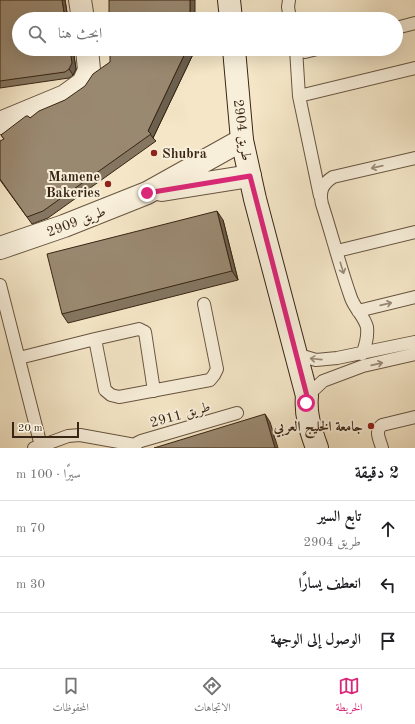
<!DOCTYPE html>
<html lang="ar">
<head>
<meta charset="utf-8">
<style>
	:root { --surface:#fff; --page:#f6f6f6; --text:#202124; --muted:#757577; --line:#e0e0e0; --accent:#db2777 }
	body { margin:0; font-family:"Old Standard TT",Amiri,serif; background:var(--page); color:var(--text); direction:rtl }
	.scale { position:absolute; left:12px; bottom:10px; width:67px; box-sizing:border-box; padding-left:4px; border:2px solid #392513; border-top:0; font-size:11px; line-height:14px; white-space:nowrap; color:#392513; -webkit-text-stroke:3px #f8efdb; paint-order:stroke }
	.stop { position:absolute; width:12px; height:12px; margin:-9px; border:3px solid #db2777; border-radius:50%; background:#fff }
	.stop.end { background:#db2777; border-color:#fff; box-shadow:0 1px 4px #0008 }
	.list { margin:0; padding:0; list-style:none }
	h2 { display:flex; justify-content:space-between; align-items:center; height:52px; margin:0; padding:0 16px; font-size:17px }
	h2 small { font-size:13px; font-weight:400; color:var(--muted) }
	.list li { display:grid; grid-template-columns:26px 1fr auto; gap:12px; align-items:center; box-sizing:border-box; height:56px; padding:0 16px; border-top:1px solid var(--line) }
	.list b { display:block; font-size:15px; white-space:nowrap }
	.list p { margin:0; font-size:13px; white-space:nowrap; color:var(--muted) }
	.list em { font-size:13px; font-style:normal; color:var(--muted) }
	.icon { flex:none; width:22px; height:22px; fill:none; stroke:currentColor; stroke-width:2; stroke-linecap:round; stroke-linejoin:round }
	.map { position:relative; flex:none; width:415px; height:448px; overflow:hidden; direction:ltr }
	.search { position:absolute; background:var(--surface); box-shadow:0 4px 16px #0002; left:12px; right:12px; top:12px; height:44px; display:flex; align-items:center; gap:10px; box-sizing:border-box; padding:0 14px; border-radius:22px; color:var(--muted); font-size:15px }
	.sheet { height:220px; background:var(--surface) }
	nav { display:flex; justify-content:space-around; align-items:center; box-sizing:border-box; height:56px; border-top:1px solid var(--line); background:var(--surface); font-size:11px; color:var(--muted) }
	nav a { display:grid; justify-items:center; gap:2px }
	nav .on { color:var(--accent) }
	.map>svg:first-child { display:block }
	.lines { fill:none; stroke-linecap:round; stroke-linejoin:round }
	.lane-casing { stroke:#685540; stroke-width:14 }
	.street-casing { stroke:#685540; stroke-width:24 }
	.secondary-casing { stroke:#392513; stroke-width:24 }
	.lane { stroke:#f8efdb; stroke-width:12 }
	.street { stroke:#f8efdb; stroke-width:22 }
	.secondary { stroke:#f8efdb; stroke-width:22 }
	.wall { fill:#847661; stroke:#392513 }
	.shaded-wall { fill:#6c604f; stroke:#392513 }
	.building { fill:#9a8971; stroke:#392513 }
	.oneway { stroke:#988a77 }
	.route { stroke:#db2777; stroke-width:5 }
	.poi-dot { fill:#8f2418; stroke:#f8efdb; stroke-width:1.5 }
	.labels { text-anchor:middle; stroke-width:4; stroke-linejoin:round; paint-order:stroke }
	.street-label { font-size:14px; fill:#392513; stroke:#f8efdb }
	.poi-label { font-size:14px; font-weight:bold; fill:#392513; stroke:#f8efdb; text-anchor:end }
</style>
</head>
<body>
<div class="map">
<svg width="415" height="448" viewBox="0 0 415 448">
	<rect width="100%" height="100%" fill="#f4e6c7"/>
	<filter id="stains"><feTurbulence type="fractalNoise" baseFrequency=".005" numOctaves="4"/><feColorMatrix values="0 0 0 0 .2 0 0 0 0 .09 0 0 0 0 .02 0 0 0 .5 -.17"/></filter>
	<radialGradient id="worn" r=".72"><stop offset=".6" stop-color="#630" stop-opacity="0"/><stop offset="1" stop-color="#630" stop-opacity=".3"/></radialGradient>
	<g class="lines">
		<g class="lane-casing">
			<path id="lane" d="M 289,0 L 288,7 L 290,19
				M 396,28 L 415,23
				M 296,49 L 299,96 L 320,196
				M 298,49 L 305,52 L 317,49
				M 299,96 L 415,68
				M 337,251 L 415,232
				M 0,285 L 41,446 L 34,448
				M 358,311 L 415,297
				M 95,339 L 139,329 L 145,332 L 154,391
				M 296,354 L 316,360 L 337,358 L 415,342
				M 362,354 C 366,345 368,337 367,327 C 364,316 355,309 351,298 C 340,267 332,235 322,204 C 319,192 322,184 333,177 L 415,158
				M 19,358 L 95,339 L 105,390 L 111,395 L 119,397 L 210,380 L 214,375 L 217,369 L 204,304
				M 307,396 L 323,381 L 363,366 L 415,354
				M 41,446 L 68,436 L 80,435 L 135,445
				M 134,448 L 137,443 L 141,441 L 237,413
				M 382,448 C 380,440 374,431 382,425 L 415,417"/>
		</g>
		<g class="street-casing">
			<path id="street" d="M 80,0 L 83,19
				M 0,123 L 65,96 L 83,83 L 89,70 L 87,49
				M 162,190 L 250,176
				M 0,248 L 64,226 L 147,193 L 242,140"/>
		</g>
		<g class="secondary-casing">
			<path id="secondary" d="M 229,0 L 231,19
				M 234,49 L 242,140 L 255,199 L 307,396 C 305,415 311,431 317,448"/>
		</g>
		<use href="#lane" class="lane"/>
		<use href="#street" class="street"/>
		<use href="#secondary" class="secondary"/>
	</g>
	<path class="wall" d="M 0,0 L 65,0 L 68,19 L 19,19 L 19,49 L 73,49 L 76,69 L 73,75 L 69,78 L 0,88 Z
		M 195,50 L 153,138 L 156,141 L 48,218 L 32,224 L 0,180 L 4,139 L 1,135 L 30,118 Z
		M 223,220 L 238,280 L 68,323 L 62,314 Z"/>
	<path class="shaded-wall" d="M 62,0 L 65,0 L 68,19 L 65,19 Z
		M 190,0 L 195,0 L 195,19 L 190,19 Z
		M 70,49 L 73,49 L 76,69 L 73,75 L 69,69 Z
		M 187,49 L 195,49 L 195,50 L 153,138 L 148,131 Z
		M 217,211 L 223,220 L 238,280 L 232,271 Z
		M 265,414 L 270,422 L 278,448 L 275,448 Z"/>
	<path class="building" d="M 0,0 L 62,0 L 65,19 L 19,19 L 19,49 L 70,49 L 72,63 L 69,69 L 65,72 L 0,81 Z
		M 109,0 L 190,0 L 190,19 L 109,19 Z
		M 110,49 L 187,49 L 148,131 L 151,134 L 43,211 L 27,217 L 0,179 L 0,141 L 4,139 L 1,135 L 26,116 L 28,116 L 30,118 L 39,111 L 65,100 L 85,86 L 93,74 L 110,62 Z
		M 217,211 L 232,271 L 62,314 L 47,254 Z
		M 265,414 L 275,448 L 154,448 Z"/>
	<defs><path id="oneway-shaft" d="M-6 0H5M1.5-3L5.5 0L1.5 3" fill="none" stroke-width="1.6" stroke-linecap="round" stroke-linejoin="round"/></defs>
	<g class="oneway">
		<use href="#oneway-shaft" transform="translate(377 167) rotate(167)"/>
		<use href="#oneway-shaft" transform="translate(342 268) rotate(73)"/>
		<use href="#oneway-shaft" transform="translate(386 304) rotate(-13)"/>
		<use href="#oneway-shaft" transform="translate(316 359) rotate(-174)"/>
		<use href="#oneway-shaft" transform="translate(377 364) rotate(-13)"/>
	</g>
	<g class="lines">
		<path class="route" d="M 147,193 L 250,176 L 307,396 L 306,403"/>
	</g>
	<g class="poi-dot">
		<circle cx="154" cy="153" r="4"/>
		<circle cx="108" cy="184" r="4"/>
		<circle cx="371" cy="426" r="4"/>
	</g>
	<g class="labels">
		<g class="street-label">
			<text transform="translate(243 130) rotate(82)" y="5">طريق 2904</text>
			<text transform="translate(76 221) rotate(-21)" y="5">طريق 2909</text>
			<text transform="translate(180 414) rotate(-16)" y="5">طريق 2911</text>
		</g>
		<g class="poi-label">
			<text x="162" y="158" text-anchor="start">Shubra</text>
			<text x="100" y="181">Mamene<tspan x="100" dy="16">Bakeries</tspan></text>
			<text x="363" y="431">جامعة الخليج العربي</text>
		</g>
	</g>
	<rect width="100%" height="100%" filter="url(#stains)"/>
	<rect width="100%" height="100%" fill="url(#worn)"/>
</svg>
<div class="scale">20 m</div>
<div class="stop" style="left:306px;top:403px"></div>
<div class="stop end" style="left:147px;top:193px"></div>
<div class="search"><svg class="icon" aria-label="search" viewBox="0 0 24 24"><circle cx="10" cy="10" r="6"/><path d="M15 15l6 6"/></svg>ابحث هنا</div>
</div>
<section class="sheet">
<h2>2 دقيقة<small>سيرًا · 100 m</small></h2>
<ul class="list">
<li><svg class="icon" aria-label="ahead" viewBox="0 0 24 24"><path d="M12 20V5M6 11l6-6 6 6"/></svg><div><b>تابع السير</b><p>طريق 2904</p></div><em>70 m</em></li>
<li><svg class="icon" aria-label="left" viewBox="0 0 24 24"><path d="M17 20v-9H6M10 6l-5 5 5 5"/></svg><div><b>انعطف يسارًا</b></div><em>30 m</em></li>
<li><svg class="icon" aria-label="arrive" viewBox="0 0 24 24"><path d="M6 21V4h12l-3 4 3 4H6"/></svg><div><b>الوصول إلى الوجهة</b></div></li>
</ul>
</section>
<nav>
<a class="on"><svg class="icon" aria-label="map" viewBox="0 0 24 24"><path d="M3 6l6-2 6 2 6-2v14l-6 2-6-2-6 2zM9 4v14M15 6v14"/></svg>الخريطة</a>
<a><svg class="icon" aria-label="directions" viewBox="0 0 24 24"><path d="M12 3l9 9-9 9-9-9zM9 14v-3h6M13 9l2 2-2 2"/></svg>الاتجاهات</a>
<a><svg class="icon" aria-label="saved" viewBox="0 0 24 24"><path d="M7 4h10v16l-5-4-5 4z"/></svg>المحفوظات</a>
</nav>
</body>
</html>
